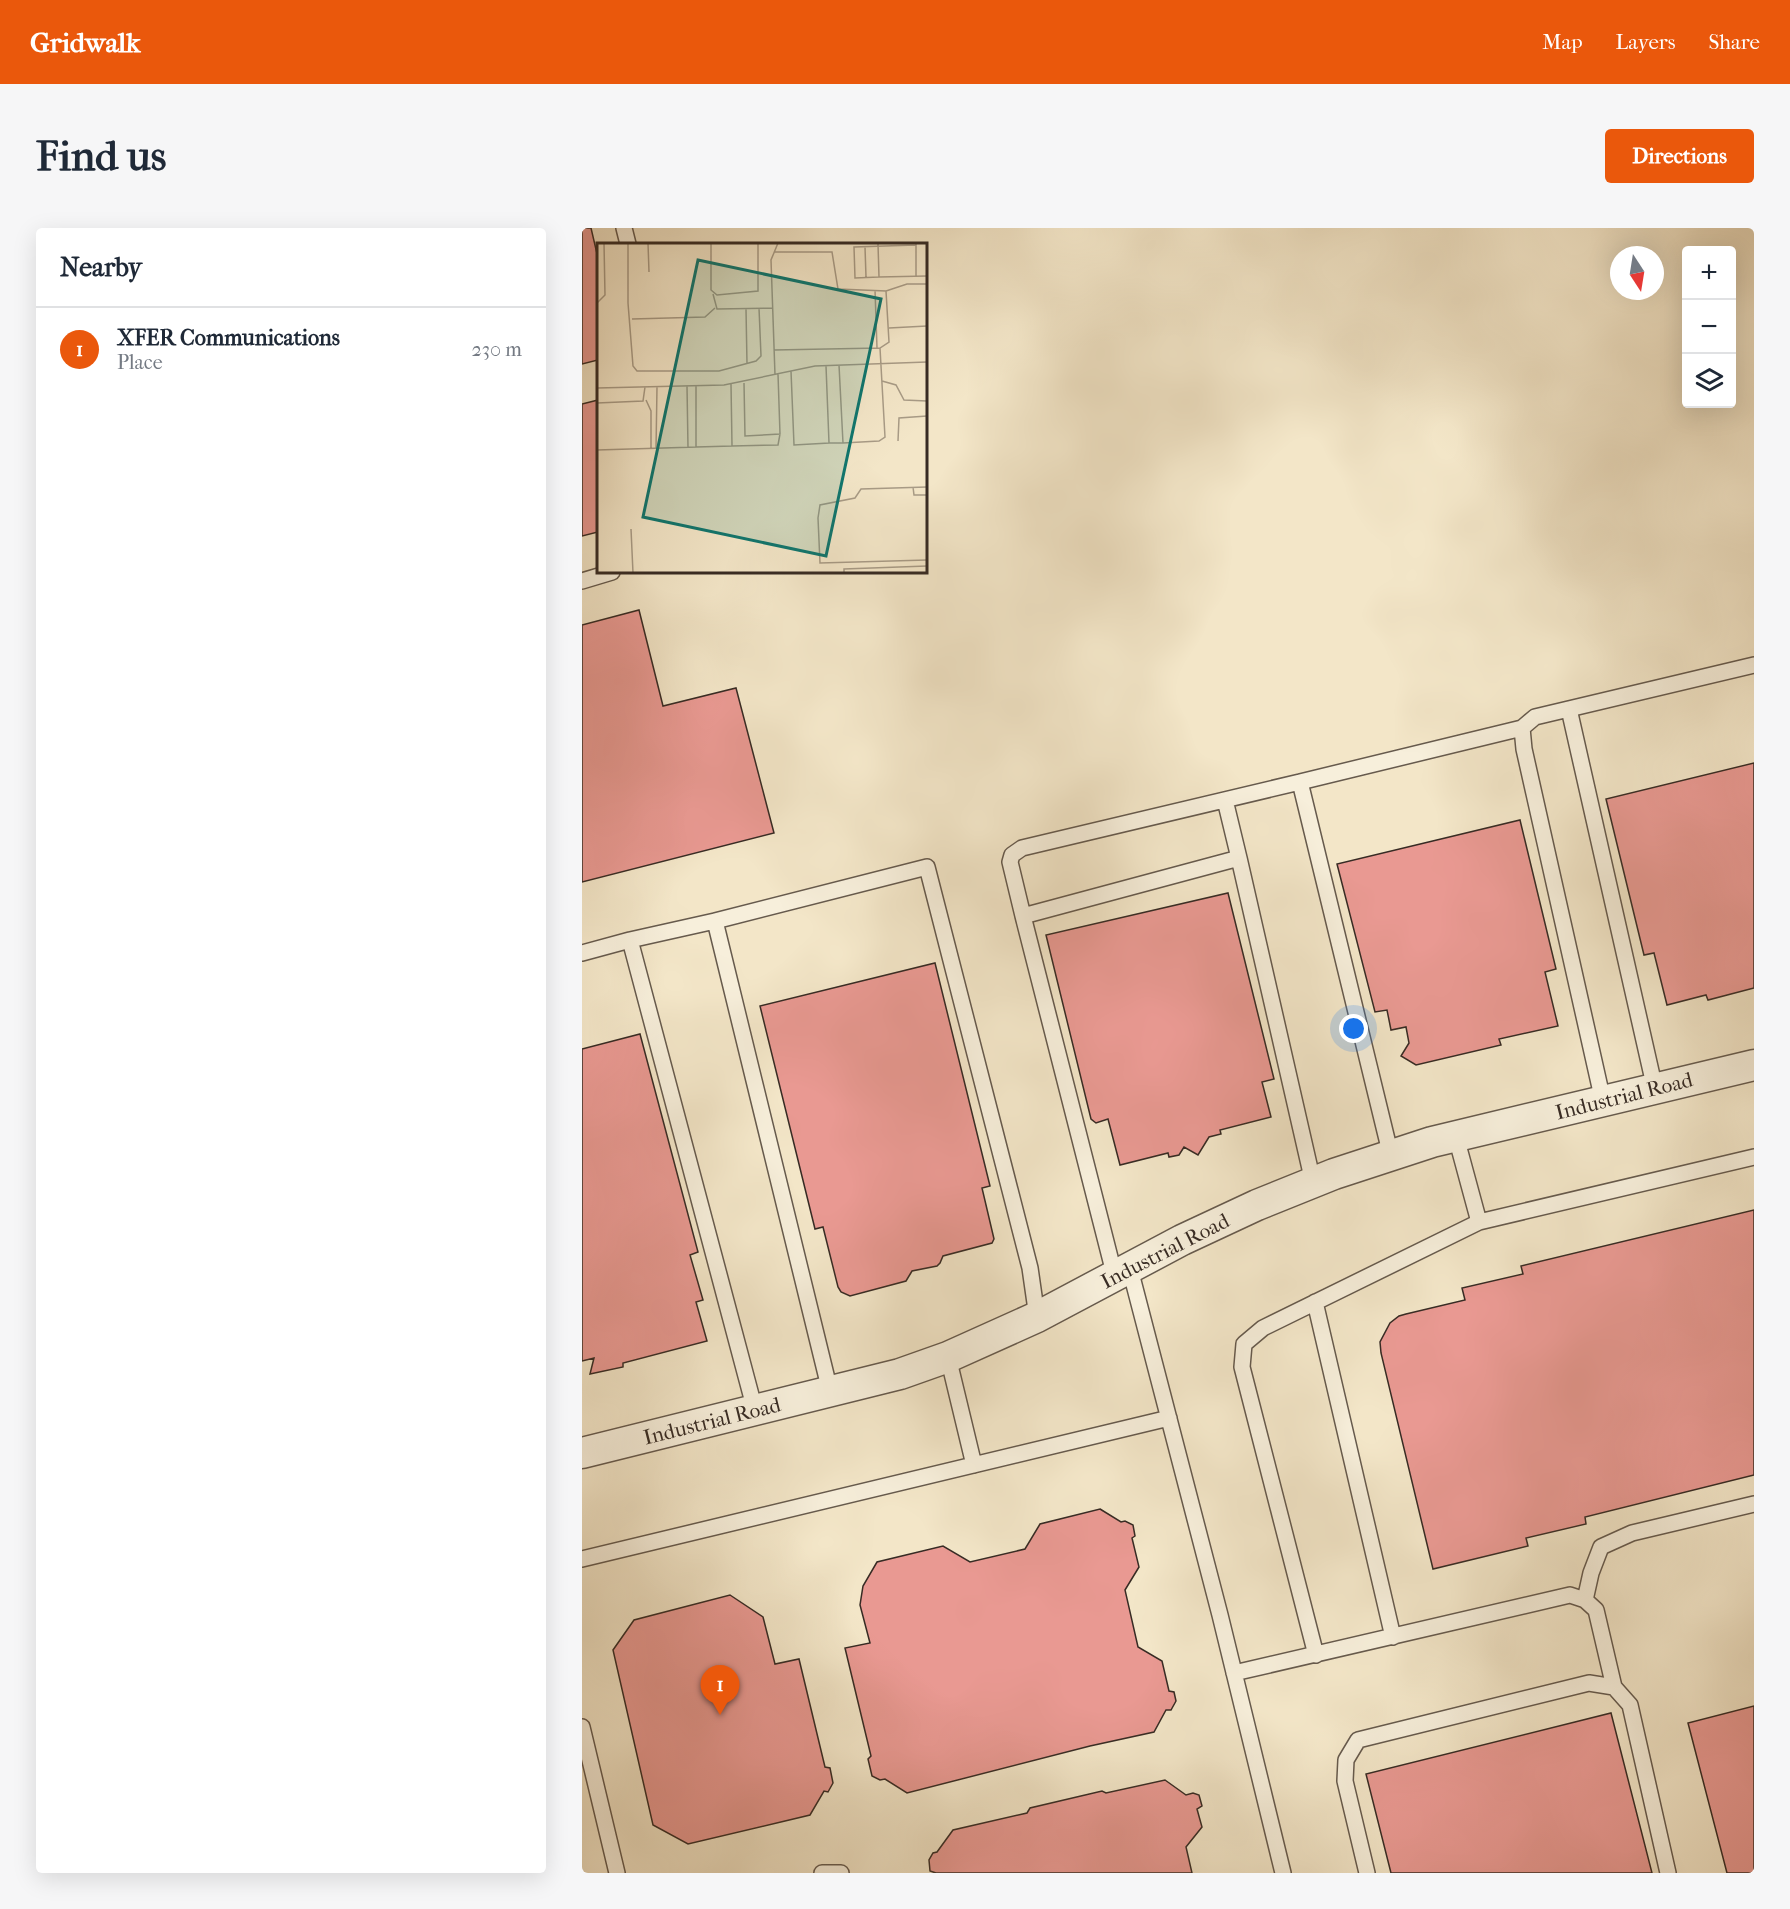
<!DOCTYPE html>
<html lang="en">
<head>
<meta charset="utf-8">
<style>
	:root { --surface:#fff; --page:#f6f6f7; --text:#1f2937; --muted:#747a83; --line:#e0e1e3; --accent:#ea580c }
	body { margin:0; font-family:"IM FELL French Canon",serif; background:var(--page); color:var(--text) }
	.controls { position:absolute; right:18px; top:18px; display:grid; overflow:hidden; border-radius:6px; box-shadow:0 6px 24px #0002 }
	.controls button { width:54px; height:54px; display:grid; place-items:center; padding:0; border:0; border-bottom:2px solid var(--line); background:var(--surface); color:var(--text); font:30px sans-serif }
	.compass { position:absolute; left:1028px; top:18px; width:54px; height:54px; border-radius:50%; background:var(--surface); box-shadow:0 6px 24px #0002; rotate:168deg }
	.you { position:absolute; left:772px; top:801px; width:21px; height:21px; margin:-15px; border:4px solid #fff; border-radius:50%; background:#1a73e8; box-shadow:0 0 0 9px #1a73e833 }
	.badge { display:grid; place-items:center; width:39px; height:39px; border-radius:50%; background:var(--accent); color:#fff; font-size:20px; font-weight:700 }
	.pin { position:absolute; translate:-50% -50px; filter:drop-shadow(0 2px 3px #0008) }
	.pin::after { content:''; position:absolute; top:32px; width:21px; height:18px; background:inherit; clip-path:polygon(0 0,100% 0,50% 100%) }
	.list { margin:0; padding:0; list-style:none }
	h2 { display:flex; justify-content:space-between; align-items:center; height:78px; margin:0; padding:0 24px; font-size:26px }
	h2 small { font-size:20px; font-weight:400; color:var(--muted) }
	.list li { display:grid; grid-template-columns:39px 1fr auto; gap:18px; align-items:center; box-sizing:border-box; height:84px; padding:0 24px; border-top:2px solid var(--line) }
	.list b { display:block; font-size:22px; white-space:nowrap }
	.list p { margin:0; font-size:20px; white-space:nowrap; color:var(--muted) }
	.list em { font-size:20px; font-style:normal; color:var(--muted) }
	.icon { flex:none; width:33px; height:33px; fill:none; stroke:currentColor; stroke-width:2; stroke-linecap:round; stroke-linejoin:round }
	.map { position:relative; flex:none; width:1172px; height:1645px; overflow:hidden; border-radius:6px }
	header { display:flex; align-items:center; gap:36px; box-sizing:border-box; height:84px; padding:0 30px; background:var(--accent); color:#fff }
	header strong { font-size:28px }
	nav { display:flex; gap:33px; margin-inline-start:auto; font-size:21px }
	.intro { display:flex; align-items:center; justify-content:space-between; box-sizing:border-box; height:144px; padding:0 36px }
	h1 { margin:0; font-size:42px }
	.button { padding:15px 27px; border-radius:6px; background:var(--accent); color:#fff; font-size:21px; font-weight:700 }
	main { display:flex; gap:36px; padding:0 36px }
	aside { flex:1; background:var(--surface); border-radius:6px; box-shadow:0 6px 24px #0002 }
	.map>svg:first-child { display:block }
	.building { fill:#e99992; stroke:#372b24; stroke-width:1.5 }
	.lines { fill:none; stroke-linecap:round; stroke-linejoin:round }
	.lane-casing { stroke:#665a4d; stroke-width:18 }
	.street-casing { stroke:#665a4d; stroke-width:33 }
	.lane { stroke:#f7efdb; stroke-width:15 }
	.street { stroke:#f7efdb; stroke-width:30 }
	.labels { text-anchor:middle; stroke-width:4.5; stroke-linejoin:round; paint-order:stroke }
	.street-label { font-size:21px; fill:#372b24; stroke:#f7efdb }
	.inset-road { fill:none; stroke:#a89b86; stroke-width:1.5 }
	.view { fill:#0f766e; fill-opacity:0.15; stroke:#0f766e; stroke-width:3 }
	.inset-edge { fill:none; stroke:#372b24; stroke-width:3 }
</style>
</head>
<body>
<header>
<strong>Gridwalk</strong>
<nav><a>Map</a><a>Layers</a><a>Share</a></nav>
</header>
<div class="intro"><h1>Find us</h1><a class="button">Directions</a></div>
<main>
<aside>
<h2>Nearby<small></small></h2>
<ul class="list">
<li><span class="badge">1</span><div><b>XFER Communications</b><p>Place</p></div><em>230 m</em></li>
</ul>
</aside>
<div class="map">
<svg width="1172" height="1645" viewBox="0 0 1172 1645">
	<rect width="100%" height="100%" fill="#f3e6c8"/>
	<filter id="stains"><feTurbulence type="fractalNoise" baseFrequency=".00333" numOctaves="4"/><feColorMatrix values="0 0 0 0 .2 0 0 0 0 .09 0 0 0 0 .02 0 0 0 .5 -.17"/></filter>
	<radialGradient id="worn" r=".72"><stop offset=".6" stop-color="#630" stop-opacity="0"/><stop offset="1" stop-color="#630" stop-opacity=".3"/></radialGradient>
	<path class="building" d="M 0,0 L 9,0 L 16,30 L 16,132 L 0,136 Z
		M 16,172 L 16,304 L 0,308 L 0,176 Z
		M 57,382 L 81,478 L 154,460 L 192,605 L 0,654 L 0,397 Z
		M 1172,535 L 1172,760 L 1126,772 L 1124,767 L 1085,777 L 1072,725 L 1062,727 L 1024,571 Z
		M 938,592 L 974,741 L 963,744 L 976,798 L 917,811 L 919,817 L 834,837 L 819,828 L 827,815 L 824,799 L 809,802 L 805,782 L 793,784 L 755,636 Z
		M 646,665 L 692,851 L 680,854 L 689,889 L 638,902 L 639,906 L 627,909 L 616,927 L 602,919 L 597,927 L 587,929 L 586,925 L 538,937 L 526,891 L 514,895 L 509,891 L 464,707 Z
		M 353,735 L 408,958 L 400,960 L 412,1011 L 410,1015 L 361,1028 L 358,1035 L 355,1038 L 330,1043 L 324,1053 L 268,1068 L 259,1064 L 256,1059 L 241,999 L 233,1001 L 178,778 Z
		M 58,806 L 116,1024 L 108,1027 L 121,1072 L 114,1074 L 125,1113 L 41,1135 L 41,1139 L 8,1146 L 12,1130 L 0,1133 L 0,821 Z
		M 1172,982 L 1172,1247 L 1003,1289 L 1004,1296 L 944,1310 L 946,1318 L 851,1341 L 799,1125 L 798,1114 L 808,1095 L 817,1088 L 824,1086 L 883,1072 L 880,1060 L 941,1046 L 939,1038 Z
		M 518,1281 L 539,1294 L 543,1293 L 551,1297 L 553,1308 L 550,1310 L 557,1339 L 543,1362 L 556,1419 L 580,1433 L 587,1463 L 592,1464 L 594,1473 L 589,1482 L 584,1482 L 572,1504 L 508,1518 L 325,1565 L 303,1551 L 298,1552 L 290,1548 L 286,1531 L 289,1528 L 263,1420 L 288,1415 L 278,1377 L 281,1358 L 295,1334 L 361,1318 L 388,1334 L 443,1321 L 458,1296 Z
		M 148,1367 L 181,1389 L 193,1436 L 217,1431 L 243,1539 L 248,1540 L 251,1555 L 246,1564 L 242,1563 L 228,1587 L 106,1616 L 71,1597 L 31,1422 L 52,1392 Z
		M 1172,1478 L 1172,1645 L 1145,1645 L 1106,1495 Z
		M 1029,1485 L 1070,1645 L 809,1645 L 784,1546 Z
		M 583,1552 L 604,1567 L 611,1565 L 617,1567 L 620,1578 L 615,1581 L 620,1599 L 604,1619 L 610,1645 L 354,1645 L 348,1643 L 347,1632 L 351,1625 L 355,1624 L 371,1602 L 445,1585 L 448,1580 L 520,1563 L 524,1565 Z"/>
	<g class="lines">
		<g class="lane-casing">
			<path id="lane" d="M 42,0 L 46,16
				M 0,353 L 30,344
				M 987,481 L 1073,861
				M 643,572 L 657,630
				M 441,688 L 428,634 L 430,627 L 440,620 L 718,554
				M 133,693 L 48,712 L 173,1182
				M 0,725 L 48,712
				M 1021,873 L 942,521 L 940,500 L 953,489 L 1172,437
				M 874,909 L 897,994
				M 809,928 L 718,554 L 940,500
				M 548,1041 L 638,1387 L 701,1645
				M 533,1049 L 441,688 L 657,630 L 731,954
				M 733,1074 L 811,1409
				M 366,1129 L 392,1237
				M 248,1163 L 133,693 L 345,639 L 448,1040 L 455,1089
				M 0,1331 L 587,1190
				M 1003,1372 L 1009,1345 L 1019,1319 L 1050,1305 L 1172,1276
				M 734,1427 L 660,1139 L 662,1116 L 681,1100 L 897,994 L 1172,929
				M 652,1445 L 988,1367 L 1003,1372 L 1014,1382 L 1032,1459
				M 0,1499 L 35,1645
				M 240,1645 L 259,1645
				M 785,1645 L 763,1553 L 764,1532 L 776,1512 L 1007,1455 L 1032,1459 L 1048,1477 L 1086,1645"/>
		</g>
		<g class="street-casing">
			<path id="street" d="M 0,1225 L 318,1146 L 366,1129 L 455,1089 L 600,1012 L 675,977 L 752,946 L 850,914 L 1172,837"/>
		</g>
		<use href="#lane" class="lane"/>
		<use href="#street" class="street"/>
	</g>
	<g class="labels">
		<g class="street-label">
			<text transform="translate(1042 868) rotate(-14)" y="7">Industrial Road</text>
			<text transform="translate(583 1023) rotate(-27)" y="7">Industrial Road</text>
			<text transform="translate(130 1193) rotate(-14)" y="7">Industrial Road</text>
		</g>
	</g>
	<g transform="translate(15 15)">
		<rect width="330" height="330" fill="#f3e6c8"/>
		<path class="inset-road" d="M 31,0 L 31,60 L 36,123 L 40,128 L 122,128 L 159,118 L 164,113 L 162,65M 51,0 L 52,29M 114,0 L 114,47 L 120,52 L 161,48 L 161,0M 281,1 L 282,34 L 330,33M 319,1 L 319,33M 268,4 L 269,34M 282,34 L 258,35 L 257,4 L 319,2M 278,47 L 280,105M 289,48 L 310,41 L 330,41M 116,51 L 120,66 L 175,65M 0,60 L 8,52 L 7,0M 149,66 L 150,121M 35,76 L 108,74 L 118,65M 292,85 L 330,83M 177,107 L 283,105 L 292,99 L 289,48 L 241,46 L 235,9 L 177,9M 194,128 L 197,202 L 232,200 L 229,123M 178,132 L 174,17 L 181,0M 285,138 L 299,142 L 307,157 L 330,158M 147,140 L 148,193 L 183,191 L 181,131M 90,143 L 91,205M 0,145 L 127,142 L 218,123 L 330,119M 49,157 L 54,168 L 54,206M 0,160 L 46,158 L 48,144M 301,198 L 302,175 L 330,173M 232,200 L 246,200 L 242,122M 246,200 L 282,198 L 288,194 L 283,105M 135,203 L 181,202 L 183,191M 99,204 L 135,203 L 134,141M 59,206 L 60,144M 0,207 L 99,204 L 99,143M 316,244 L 317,252 L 330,252M 330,244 L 264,246 L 258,255 L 223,262 L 221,275 L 223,320 L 330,317M 34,286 L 36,330M 247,330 L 247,326 L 330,323"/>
		<path class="view" d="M 101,17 L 284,56 L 229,313 L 46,274 Z"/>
		<rect width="330" height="330" class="inset-edge"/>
	</g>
	<rect width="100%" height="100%" filter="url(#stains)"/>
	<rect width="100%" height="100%" fill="url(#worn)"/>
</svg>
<div class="controls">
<button>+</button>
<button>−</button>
<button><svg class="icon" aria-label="layers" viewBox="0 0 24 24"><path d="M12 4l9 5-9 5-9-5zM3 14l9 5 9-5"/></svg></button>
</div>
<svg class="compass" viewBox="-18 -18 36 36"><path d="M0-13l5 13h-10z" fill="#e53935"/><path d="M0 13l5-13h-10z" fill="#747a83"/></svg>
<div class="you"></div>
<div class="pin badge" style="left:138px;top:1487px">1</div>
</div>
</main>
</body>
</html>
